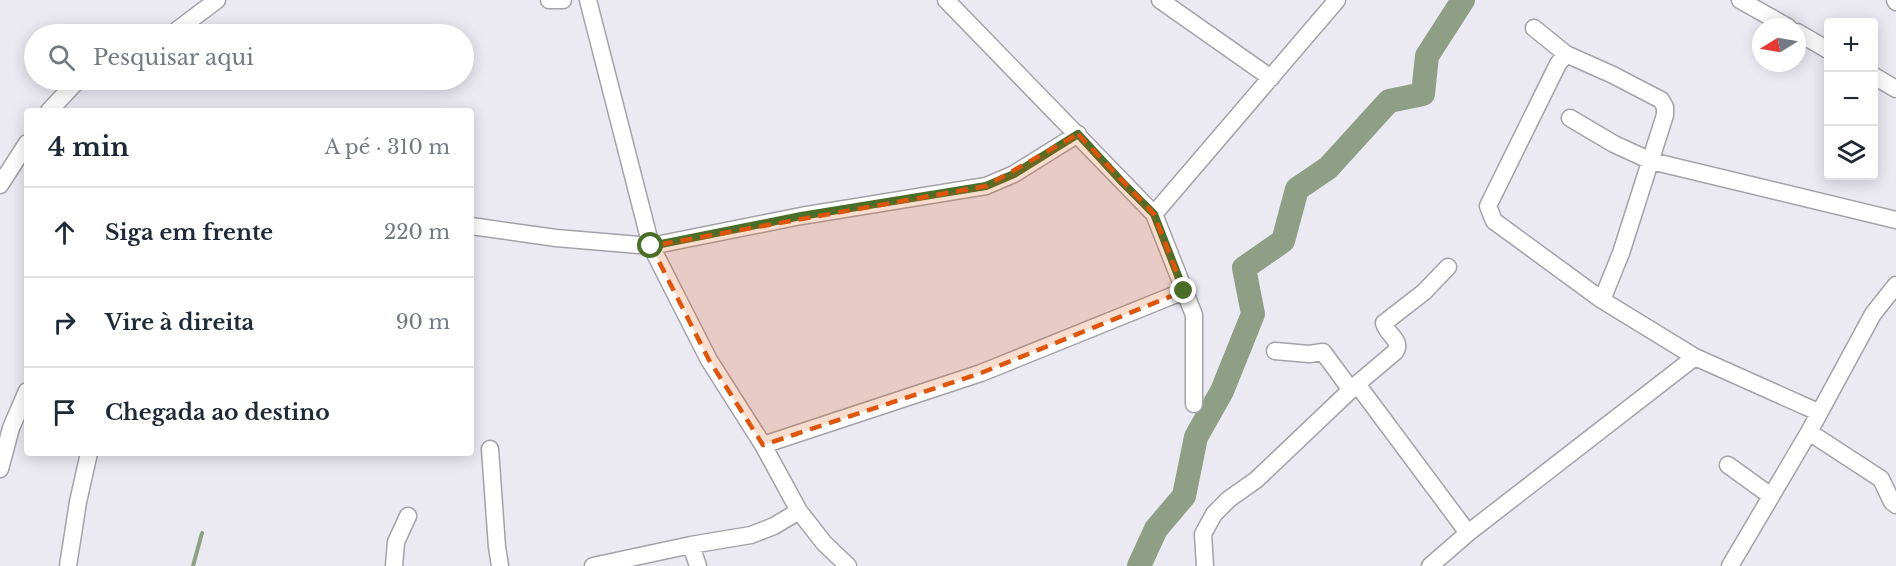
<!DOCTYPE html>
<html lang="pt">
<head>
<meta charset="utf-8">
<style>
	:root { --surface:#fff; --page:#f2f2f3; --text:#1f2937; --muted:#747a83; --line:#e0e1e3 }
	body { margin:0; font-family:"Libre Baskerville",serif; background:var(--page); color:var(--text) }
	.controls { position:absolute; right:18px; top:18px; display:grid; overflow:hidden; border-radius:6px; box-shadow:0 3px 15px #0003 }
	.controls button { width:54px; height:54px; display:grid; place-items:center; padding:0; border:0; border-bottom:2px solid var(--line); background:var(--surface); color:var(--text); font:30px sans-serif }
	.compass { position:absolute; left:1752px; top:18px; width:54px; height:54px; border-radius:50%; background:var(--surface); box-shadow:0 3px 15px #0003; rotate:259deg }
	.stop { position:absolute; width:18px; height:18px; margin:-14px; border:4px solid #4a6e28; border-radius:50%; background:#fff }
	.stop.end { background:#4a6e28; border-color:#fff; box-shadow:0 2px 6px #0008 }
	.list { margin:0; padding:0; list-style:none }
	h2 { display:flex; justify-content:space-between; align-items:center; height:78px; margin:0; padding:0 24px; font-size:26px }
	h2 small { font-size:20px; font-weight:400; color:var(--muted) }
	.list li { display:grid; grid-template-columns:39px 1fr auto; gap:18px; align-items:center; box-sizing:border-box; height:90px; padding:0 24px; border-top:2px solid var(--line) }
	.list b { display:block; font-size:22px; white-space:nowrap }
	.list em { font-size:20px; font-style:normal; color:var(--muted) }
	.icon { flex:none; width:33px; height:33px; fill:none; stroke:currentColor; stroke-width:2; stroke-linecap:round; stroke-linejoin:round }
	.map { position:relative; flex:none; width:1896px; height:566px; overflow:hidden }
	.search { position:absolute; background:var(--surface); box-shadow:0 3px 15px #0003; left:24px; top:24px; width:450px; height:66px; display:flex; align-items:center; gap:15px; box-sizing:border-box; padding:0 21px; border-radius:33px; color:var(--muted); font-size:22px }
	.panel { position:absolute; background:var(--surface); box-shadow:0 3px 15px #0003; left:24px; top:108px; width:450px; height:348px; border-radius:6px }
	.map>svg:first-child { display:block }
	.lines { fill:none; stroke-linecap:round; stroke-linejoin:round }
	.stream { stroke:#8f9f85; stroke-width:4 }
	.river { stroke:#8f9f85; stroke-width:24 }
	.minor-casing { stroke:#a4a2a9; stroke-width:19 }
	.minor { stroke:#fff; stroke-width:16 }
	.route { stroke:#4a6e28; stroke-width:8 }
	.marked { fill:#de560d; fill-opacity:0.2; stroke:#de560d; stroke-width:4.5; stroke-dasharray:12 8; stroke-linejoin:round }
</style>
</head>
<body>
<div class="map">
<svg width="1896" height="566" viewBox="0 0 1896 566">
	<rect width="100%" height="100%" fill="#ebe9f2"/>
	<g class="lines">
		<path class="stream" d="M 193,566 L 202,533"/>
		<path class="river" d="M 1139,566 L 1156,529 L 1184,496 L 1196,437 L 1222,391 L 1253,314 L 1244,268 L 1283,241 L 1297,189 L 1328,168 L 1389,101 L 1423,94 L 1427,56 L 1463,0"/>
		<g class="minor-casing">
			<path id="minor" d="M 549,0 L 563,0
				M 588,0 L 651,246 L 709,360 L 763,445 L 799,511 L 824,543 L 848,566
				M 946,0 L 1154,214 L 1194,315 L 1194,404
				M 1160,0 L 1271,78
				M 1740,0 L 1788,27
				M 1895,0 L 1896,2
				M 1534,28 L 1566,54 L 1613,75 L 1661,100 L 1665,107 L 1665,115 L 1621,253 L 1602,300
				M 1797,32 L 1828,50
				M 172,34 L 217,0
				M 1566,54 L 1558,64 L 1488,206 L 1494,221 L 1602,300 L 1695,357 L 1818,412
				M 1874,76 L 1896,89
				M 49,111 L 78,80
				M 1570,118 L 1614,144 L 1651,161 L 1896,220
				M 0,185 L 27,143
				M 1154,214 L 1337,0
				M 471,226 L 556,238 L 651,246 L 801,216 L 986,186 L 1014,174 L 1078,134
				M 1275,351 L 1309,354 L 1323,352 L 1351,390
				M 1357,384 L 1468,533
				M 1809,432 L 1881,479 L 1892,502 L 1896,505
				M 763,445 L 981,373 L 1184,291
				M 490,449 L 497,547 L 500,566
				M 1728,465 L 1771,496
				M 0,469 L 11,428 L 27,391
				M 691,545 L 698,566
				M 68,566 L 78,502 L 89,453
				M 394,566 L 396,542 L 408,516
				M 593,566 L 691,545 L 751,535 L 774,526 L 799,511
				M 1205,566 L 1203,534 L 1214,514 L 1229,499 L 1256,480 L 1357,384 L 1395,352 C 1403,341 1387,335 1384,323 L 1424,292 L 1448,267
				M 1430,566 L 1468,533 L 1695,357
				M 1730,566 L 1809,432 L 1873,314 L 1896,285"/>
		</g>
		<use href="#minor" class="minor"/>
	</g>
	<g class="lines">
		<path class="route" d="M 651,246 L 801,216 L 986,186 L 1014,174 L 1078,134 L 1123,183 L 1154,214 L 1184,291"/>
	</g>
	<path class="marked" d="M 1078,134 L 1154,214 L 1184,291 L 981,373 L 763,445 L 709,360 L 651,246 L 986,186 Z"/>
</svg>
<div class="controls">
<button>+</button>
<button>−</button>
<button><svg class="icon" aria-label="layers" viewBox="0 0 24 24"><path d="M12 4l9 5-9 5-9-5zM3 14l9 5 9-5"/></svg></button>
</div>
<svg class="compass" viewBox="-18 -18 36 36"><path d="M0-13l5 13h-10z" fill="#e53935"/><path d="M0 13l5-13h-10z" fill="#747a83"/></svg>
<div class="stop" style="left:651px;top:246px"></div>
<div class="stop end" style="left:1184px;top:291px"></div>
<div class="search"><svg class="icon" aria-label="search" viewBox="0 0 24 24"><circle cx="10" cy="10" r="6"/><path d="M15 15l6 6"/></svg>Pesquisar aqui</div>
<section class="panel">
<h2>4 min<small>A pé · 310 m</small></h2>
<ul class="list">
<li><svg class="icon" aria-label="ahead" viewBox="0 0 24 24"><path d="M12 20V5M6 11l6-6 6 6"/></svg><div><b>Siga em frente</b></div><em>220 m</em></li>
<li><svg class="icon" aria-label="right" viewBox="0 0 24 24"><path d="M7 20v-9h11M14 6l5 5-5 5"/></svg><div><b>Vire à direita</b></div><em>90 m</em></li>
<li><svg class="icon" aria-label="arrive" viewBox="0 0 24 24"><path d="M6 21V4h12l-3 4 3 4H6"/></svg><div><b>Chegada ao destino</b></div></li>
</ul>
</section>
</div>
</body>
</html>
